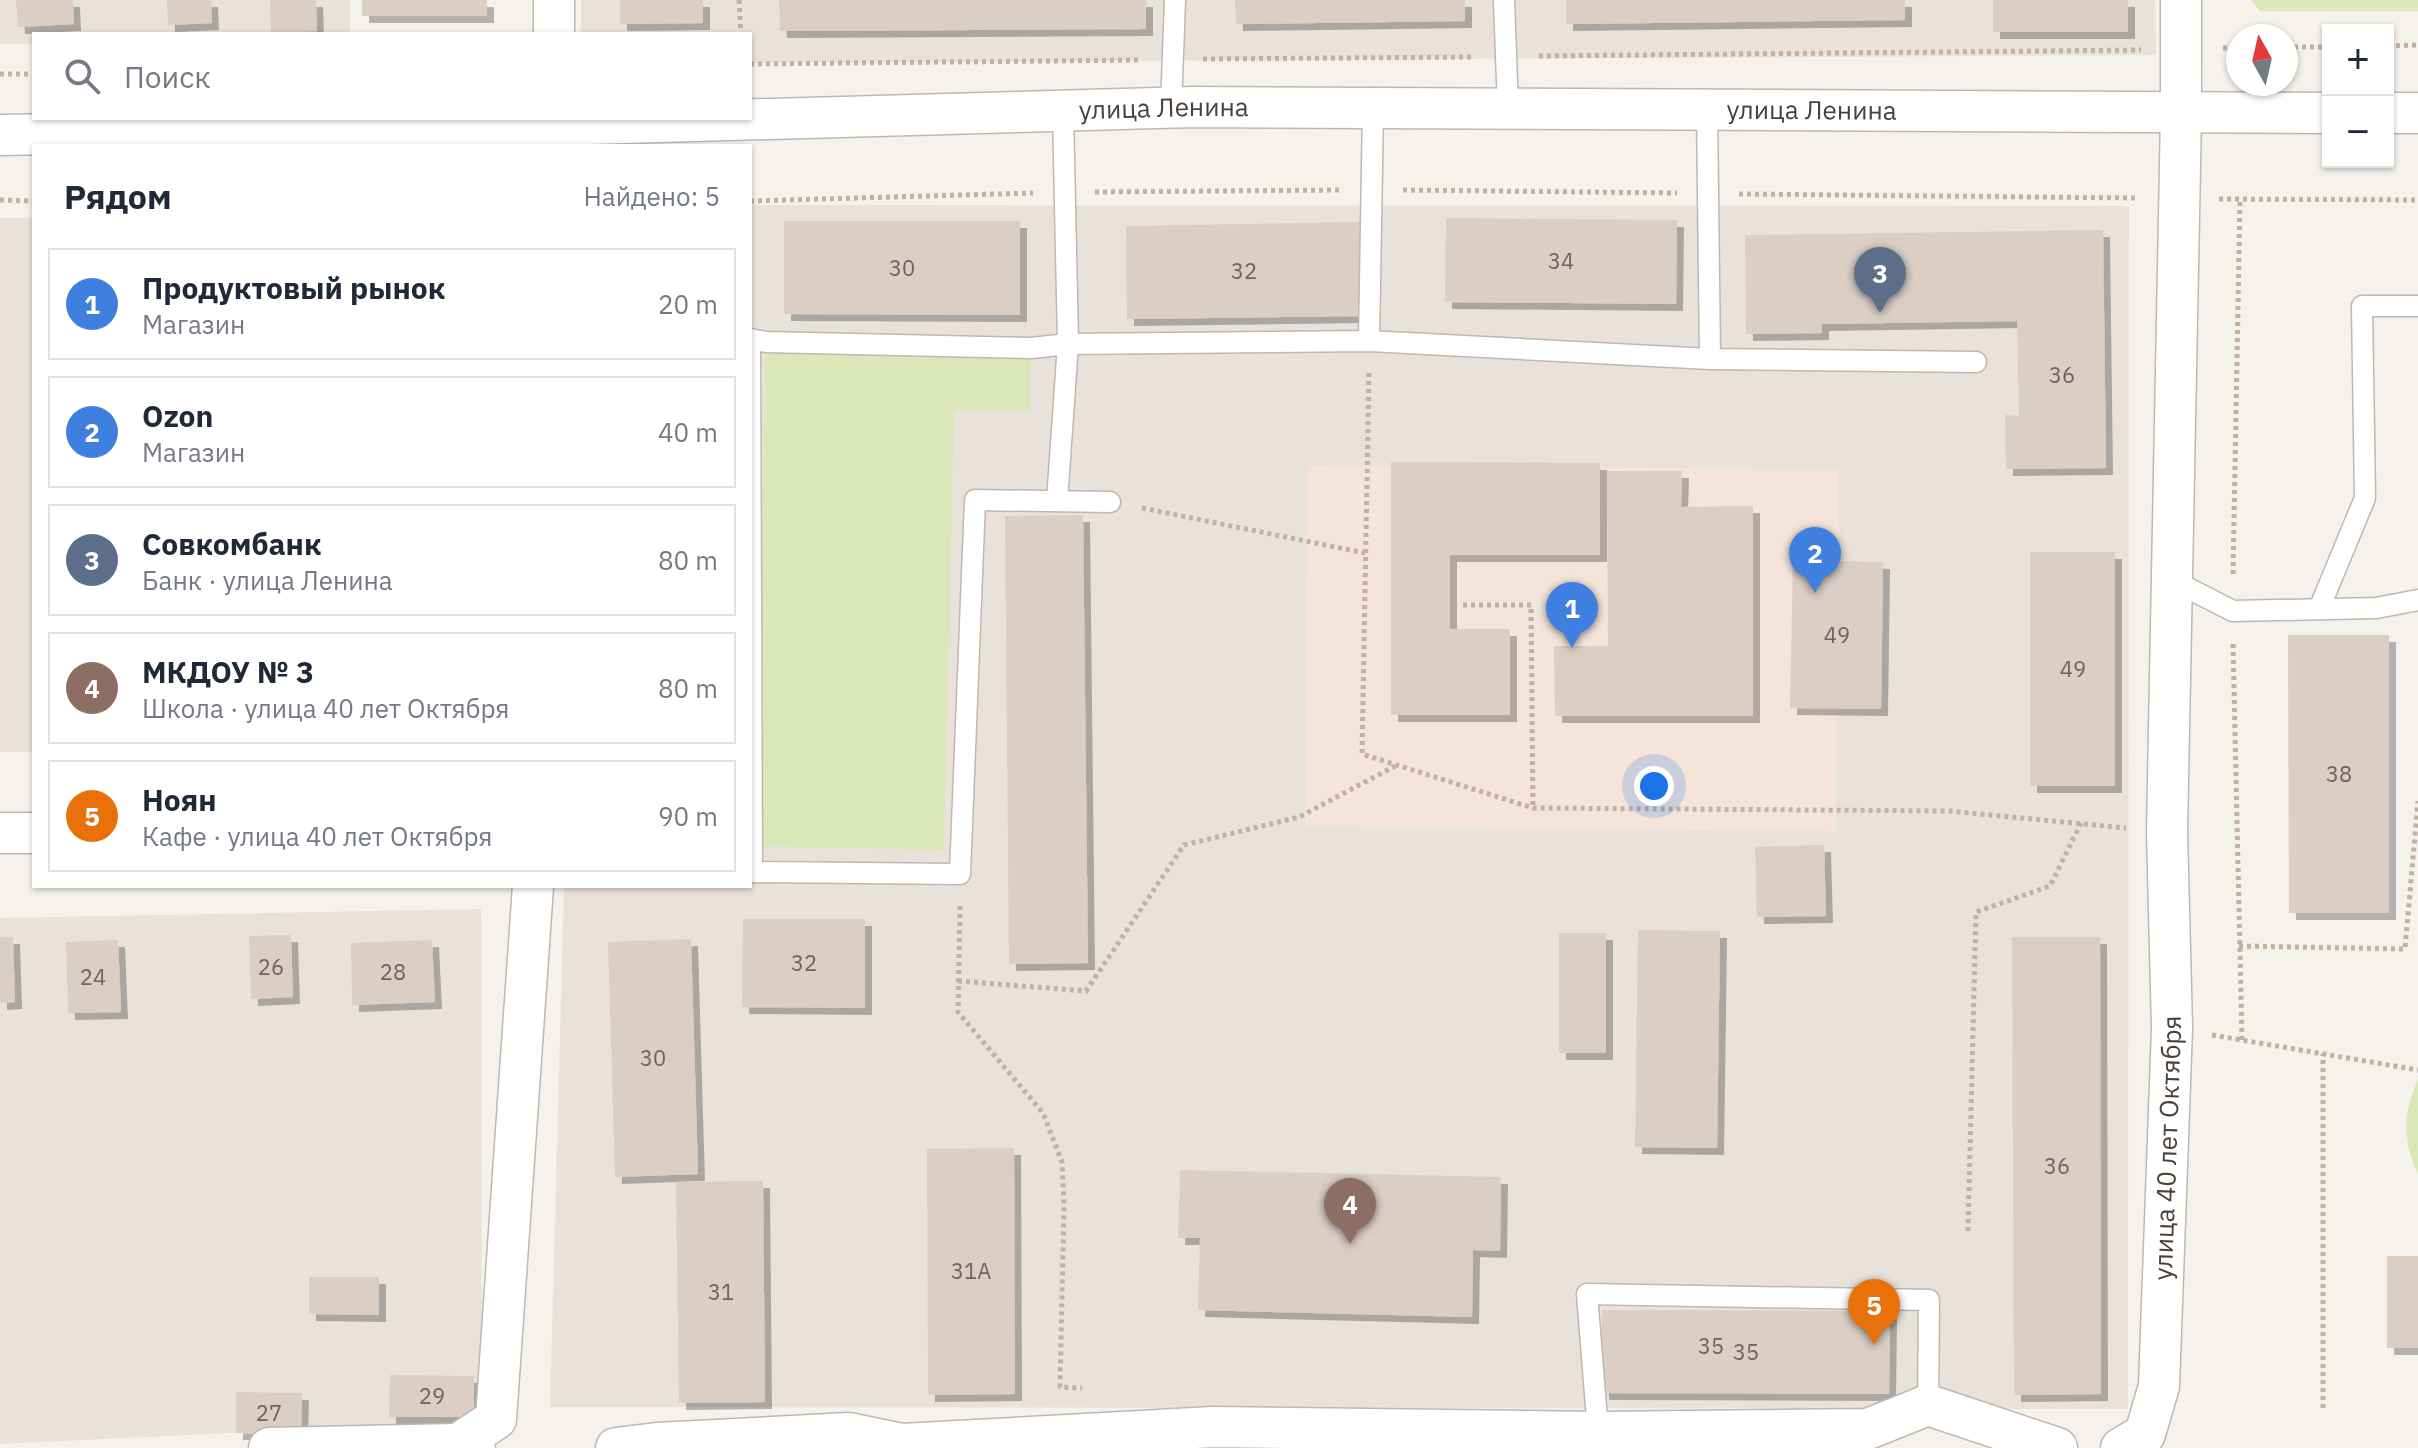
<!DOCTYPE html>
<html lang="ru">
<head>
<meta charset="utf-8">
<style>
	:root { --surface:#fff; --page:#f6f6f7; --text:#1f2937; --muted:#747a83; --line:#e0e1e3; --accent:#f02933 }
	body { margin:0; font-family:"IBM Plex Sans",sans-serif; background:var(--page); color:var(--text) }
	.controls { position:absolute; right:24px; top:24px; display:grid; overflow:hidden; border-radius:0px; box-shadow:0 2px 6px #0004 }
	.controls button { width:72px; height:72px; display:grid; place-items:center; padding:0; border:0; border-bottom:2px solid var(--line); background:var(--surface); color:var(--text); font:40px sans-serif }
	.compass { position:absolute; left:2226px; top:24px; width:72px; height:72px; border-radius:50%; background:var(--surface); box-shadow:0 2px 6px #0004; rotate:352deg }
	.you { position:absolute; left:1654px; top:786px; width:28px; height:28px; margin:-20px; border:6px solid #fff; border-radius:50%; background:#1a73e8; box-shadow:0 0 0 12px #1a73e833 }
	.badge { display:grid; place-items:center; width:52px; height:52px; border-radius:50%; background:var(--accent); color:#fff; font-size:26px; font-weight:700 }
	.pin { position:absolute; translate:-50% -66px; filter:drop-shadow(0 2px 4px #0008) }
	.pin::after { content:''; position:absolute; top:42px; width:28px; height:24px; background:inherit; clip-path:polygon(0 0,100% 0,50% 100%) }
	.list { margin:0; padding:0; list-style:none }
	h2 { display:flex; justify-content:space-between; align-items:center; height:104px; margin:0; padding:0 32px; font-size:34px }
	h2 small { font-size:26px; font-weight:400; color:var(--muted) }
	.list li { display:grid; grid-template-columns:52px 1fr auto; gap:24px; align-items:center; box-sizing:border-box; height:112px; margin:0 16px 16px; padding:0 16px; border:2px solid var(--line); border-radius:0px }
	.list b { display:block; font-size:30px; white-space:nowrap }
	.list p { margin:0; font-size:26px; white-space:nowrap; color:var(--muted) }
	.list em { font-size:26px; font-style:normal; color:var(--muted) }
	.icon { flex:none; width:44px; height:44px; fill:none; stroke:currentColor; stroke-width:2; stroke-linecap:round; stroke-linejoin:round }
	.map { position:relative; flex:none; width:2418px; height:1448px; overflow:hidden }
	.search { position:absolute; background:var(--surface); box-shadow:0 2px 6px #0004; left:32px; top:32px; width:720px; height:88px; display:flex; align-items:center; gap:20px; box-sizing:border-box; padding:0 28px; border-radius:0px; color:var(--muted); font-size:30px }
	.panel { position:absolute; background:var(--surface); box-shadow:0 2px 6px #0004; left:32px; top:144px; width:720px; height:744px; border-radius:0px }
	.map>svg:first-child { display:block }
	.residential { fill:#e9e2db }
	.commercial { fill:#f5e4da }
	.green { fill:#dbe7b8 }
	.building { fill:#dacec5; filter:url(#shadow) }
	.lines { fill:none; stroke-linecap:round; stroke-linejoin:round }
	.service-casing { stroke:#c1b7af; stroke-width:23 }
	.minor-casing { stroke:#c1b7af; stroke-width:43 }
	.path { stroke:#c2b0a1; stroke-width:5; stroke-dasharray:4 4; stroke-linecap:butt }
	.service { stroke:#fff; stroke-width:20 }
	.minor { stroke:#fff; stroke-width:40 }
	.labels { text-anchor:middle; stroke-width:6; stroke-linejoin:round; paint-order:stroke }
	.number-label { font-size:22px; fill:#6e645d }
	.street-label { font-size:26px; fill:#4a413a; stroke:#fff }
</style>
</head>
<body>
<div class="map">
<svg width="2418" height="1448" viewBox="0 0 2418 1448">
	<defs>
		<filter id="shadow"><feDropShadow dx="7" dy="7" stdDeviation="0" flood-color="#0004"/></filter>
	</defs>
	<rect width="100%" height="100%" fill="#f5f1ed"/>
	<path class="residential" d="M 0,0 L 350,0 L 350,34 L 34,34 L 34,44 L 0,44 Z
		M 581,0 L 2155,0 L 2156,55 L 750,63 L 750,34 L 581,34 Z
		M 750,205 L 2129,206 L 2128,1409 L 550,1407 L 564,886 L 750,886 Z
		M 0,218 L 34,218 L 34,752 L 0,752 Z
		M 481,909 L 482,1421 L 0,1444 L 0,918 Z"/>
	<path class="commercial" d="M 1308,466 L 1839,469 L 1836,831 L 1305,827 Z"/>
	<path class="green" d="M 2251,0 L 2418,0 L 2418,11 L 2260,11 Z
		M 766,342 L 1031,348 L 1030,411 L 954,411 L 944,850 L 755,846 Z
		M 2418,1079 L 2418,1174 C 2402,1140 2403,1114 2418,1079 Z"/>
	<path class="building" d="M 16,0 L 73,0 L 74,24 L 18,27 Z
		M 167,0 L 211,0 L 212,23 L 168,25 Z
		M 270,0 L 316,0 L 317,31 L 271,33 Z
		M 362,0 L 487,0 L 487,16 L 362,16 Z
		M 620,0 L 703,0 L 703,23 L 620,24 Z
		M 779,0 L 1146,0 L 1146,29 L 780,31 Z
		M 1235,0 L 1465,0 L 1465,21 L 1236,24 Z
		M 1566,0 L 1905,0 L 1905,20 L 1566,24 Z
		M 1993,0 L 2128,0 L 2128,32 L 1993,32 Z
		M 1446,218 L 1677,220 L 1676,304 L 1445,302 Z
		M 784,221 L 1020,221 L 1020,315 L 784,314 Z
		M 1360,222 L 1361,316 L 1127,319 L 1126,226 Z
		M 2103,230 L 2106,468 L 2006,469 L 2005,415 L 2019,416 L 2017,321 L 1822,324 L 1822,333 L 1746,334 L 1745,235 Z
		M 1391,462 L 1600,463 L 1600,555 L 1450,555 L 1450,629 L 1510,629 L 1510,715 L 1391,715 Z
		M 1607,471 L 1682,471 L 1681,507 L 1753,506 L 1753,716 L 1555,716 L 1554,646 L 1608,646 Z
		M 1083,515 L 1088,963 L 1009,964 L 1005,516 Z
		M 2030,552 L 2115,552 L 2115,786 L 2030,786 Z
		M 1793,560 L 1883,562 L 1881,709 L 1790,708 Z
		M 2288,635 L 2389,635 L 2389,913 L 2289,913 Z
		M 1824,845 L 1826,916 L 1757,917 L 1755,847 Z
		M 743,919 L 865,919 L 865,1008 L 742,1007 Z
		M 1638,930 L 1720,931 L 1717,1148 L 1635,1147 Z
		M 1559,933 L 1606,933 L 1606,1053 L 1559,1053 Z
		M 291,935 L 293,997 L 251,999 L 249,936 Z
		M 0,937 L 13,937 L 15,1002 L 0,1003 Z
		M 2012,937 L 2100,937 L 2101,1394 L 2014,1395 Z
		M 691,939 L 698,1174 L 615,1177 L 608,942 Z
		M 118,940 L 121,1012 L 68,1013 L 66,942 Z
		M 432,940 L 435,1002 L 352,1005 L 351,943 Z
		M 1014,1148 L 1015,1394 L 928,1395 L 927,1149 Z
		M 1180,1170 L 1501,1177 L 1500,1251 L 1473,1250 L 1472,1317 L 1198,1310 L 1200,1238 L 1178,1238 Z
		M 763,1181 L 765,1402 L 679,1403 L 676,1182 Z
		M 2387,1256 L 2418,1256 L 2418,1348 L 2387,1348 Z
		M 309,1277 L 379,1277 L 379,1315 L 309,1314 Z
		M 1602,1310 L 1890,1311 L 1889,1394 L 1602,1393 Z
		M 390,1375 L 474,1376 L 474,1417 L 389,1417 Z
		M 236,1392 L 302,1393 L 301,1434 L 236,1433 Z"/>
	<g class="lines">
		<g class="service-casing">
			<path id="service" d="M 1504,0 L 1508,109
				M 1171,108 L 1175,0
				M 1707,110 L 1710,359
				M 1369,341 L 1373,108
				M 1057,501 L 1068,344 L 1063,111
				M 2172,580 L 2233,611 L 2376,608 L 2418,600
				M 2319,609 L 2365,498 L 2362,306 L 2418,306
				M 750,872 L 960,874 L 975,500 L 1110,502
				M 752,872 L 750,339 L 766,342 L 1031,348 L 1068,344 L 1369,341 L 1710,359 L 1976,362
				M 1598,1432 L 1587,1294 L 1929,1300 L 1928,1405"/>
		</g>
		<g class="minor-casing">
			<g id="minor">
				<path d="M 554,0 L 554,34"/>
				<path d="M 2388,113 L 2418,113"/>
				<path id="s1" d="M 0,135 L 555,125 L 1192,107 L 2328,113"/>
				<path d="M 0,833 L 34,833"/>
				<path d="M 458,1444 L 496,1419 L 533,886"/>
				<path d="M 269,1448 L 458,1444 L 475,1448"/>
				<path d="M 616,1448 L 657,1443 L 849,1433 L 902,1444 L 1213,1427 L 1598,1432 L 1868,1429 L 1928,1405 L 2057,1448"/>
				<path id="s2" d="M 2121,1448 L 2145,1434 L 2159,1386 L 2172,1028 L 2167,832 L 2181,114 L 2181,0"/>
			</g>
		</g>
		<path class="path" d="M 739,0 L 741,34
			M 2388,46 L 2418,45
			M 2286,47 L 2328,47
			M 2223,48 L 2238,48
			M 1539,56 L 2141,50
			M 1203,59 L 1473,57
			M 750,64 L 1141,60
			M 0,74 L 34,74
			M 1403,190 L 1677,193
			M 1095,192 L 1341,190
			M 1739,194 L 2137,198
			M 2219,199 L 2418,200
			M 0,200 L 34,201
			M 750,201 L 1033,193
			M 1369,373 L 1362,754 L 1533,808 L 1949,811 L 2126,828
			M 1142,508 L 1365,553
			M 2233,574 L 2240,199
			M 1463,605 L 1531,605 L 1533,808
			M 2233,644 L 2242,1040
			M 960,906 L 958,1012 L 1043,1113 L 1062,1162 L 1064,1205 L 1060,1387 L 1082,1388
			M 2239,946 L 2405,949 L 2418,801
			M 958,981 L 1086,991 L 1184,845 L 1299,817 L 1395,766
			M 2212,1035 L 2418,1070
			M 1968,1231 L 1976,912 L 2050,886 L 2081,823
			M 2323,1408 L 2323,1054"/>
		<use href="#service" class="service"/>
		<use href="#minor" class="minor"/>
	</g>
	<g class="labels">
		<g class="number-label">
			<text x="1561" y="269">34</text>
			<text x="902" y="276">30</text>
			<text x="1244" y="279">32</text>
			<text x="2062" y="383">36</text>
			<text x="1837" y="643">49</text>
			<text x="2073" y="677">49</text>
			<text x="2339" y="782">38</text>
			<text x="804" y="971">32</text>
			<text x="271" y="975">26</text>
			<text x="393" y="980">28</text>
			<text x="93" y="985">24</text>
			<text x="653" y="1066">30</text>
			<text x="2057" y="1174">36</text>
			<text x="971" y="1279">31А</text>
			<text x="721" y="1300">31</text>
			<text x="1711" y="1354">35</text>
			<text x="1746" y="1360">35</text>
			<text x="432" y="1404">29</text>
			<text x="269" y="1421">27</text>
		</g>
		<g class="street-label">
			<text dy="9" stroke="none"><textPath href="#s1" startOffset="1164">улица Ленина</textPath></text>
			<text dy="9" stroke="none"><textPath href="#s1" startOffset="1812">улица Ленина</textPath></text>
			<text dy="9" stroke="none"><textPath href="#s2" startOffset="316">улица 40 лет Октября</textPath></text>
		</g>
	</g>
</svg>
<div class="controls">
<button>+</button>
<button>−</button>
</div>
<svg class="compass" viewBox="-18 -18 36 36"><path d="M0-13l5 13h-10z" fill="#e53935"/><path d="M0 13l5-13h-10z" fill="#747a83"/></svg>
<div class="you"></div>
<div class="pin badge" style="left:1572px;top:648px;background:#3f7fe0">1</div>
<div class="pin badge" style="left:1815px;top:593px;background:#3f7fe0">2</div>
<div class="pin badge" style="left:1880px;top:313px;background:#5c6f8a">3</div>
<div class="pin badge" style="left:1350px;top:1244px;background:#8d6e63">4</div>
<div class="pin badge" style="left:1874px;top:1345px;background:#e8710a">5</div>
<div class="search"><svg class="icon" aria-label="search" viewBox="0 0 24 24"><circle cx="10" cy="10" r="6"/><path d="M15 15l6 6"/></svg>Поиск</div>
<section class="panel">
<h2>Рядом<small>Найдено: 5</small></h2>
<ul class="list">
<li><span class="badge" style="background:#3f7fe0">1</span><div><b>Продуктовый рынок</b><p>Магазин</p></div><em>20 m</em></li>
<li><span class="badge" style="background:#3f7fe0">2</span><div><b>Ozon</b><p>Магазин</p></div><em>40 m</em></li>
<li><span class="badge" style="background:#5c6f8a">3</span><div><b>Совкомбанк</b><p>Банк · улица Ленина</p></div><em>80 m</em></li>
<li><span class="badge" style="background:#8d6e63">4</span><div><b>МКДОУ № 3</b><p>Школа · улица 40 лет Октября</p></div><em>80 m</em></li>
<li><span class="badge" style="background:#e8710a">5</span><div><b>Ноян</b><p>Кафе · улица 40 лет Октября</p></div><em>90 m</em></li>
</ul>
</section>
</div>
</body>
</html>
